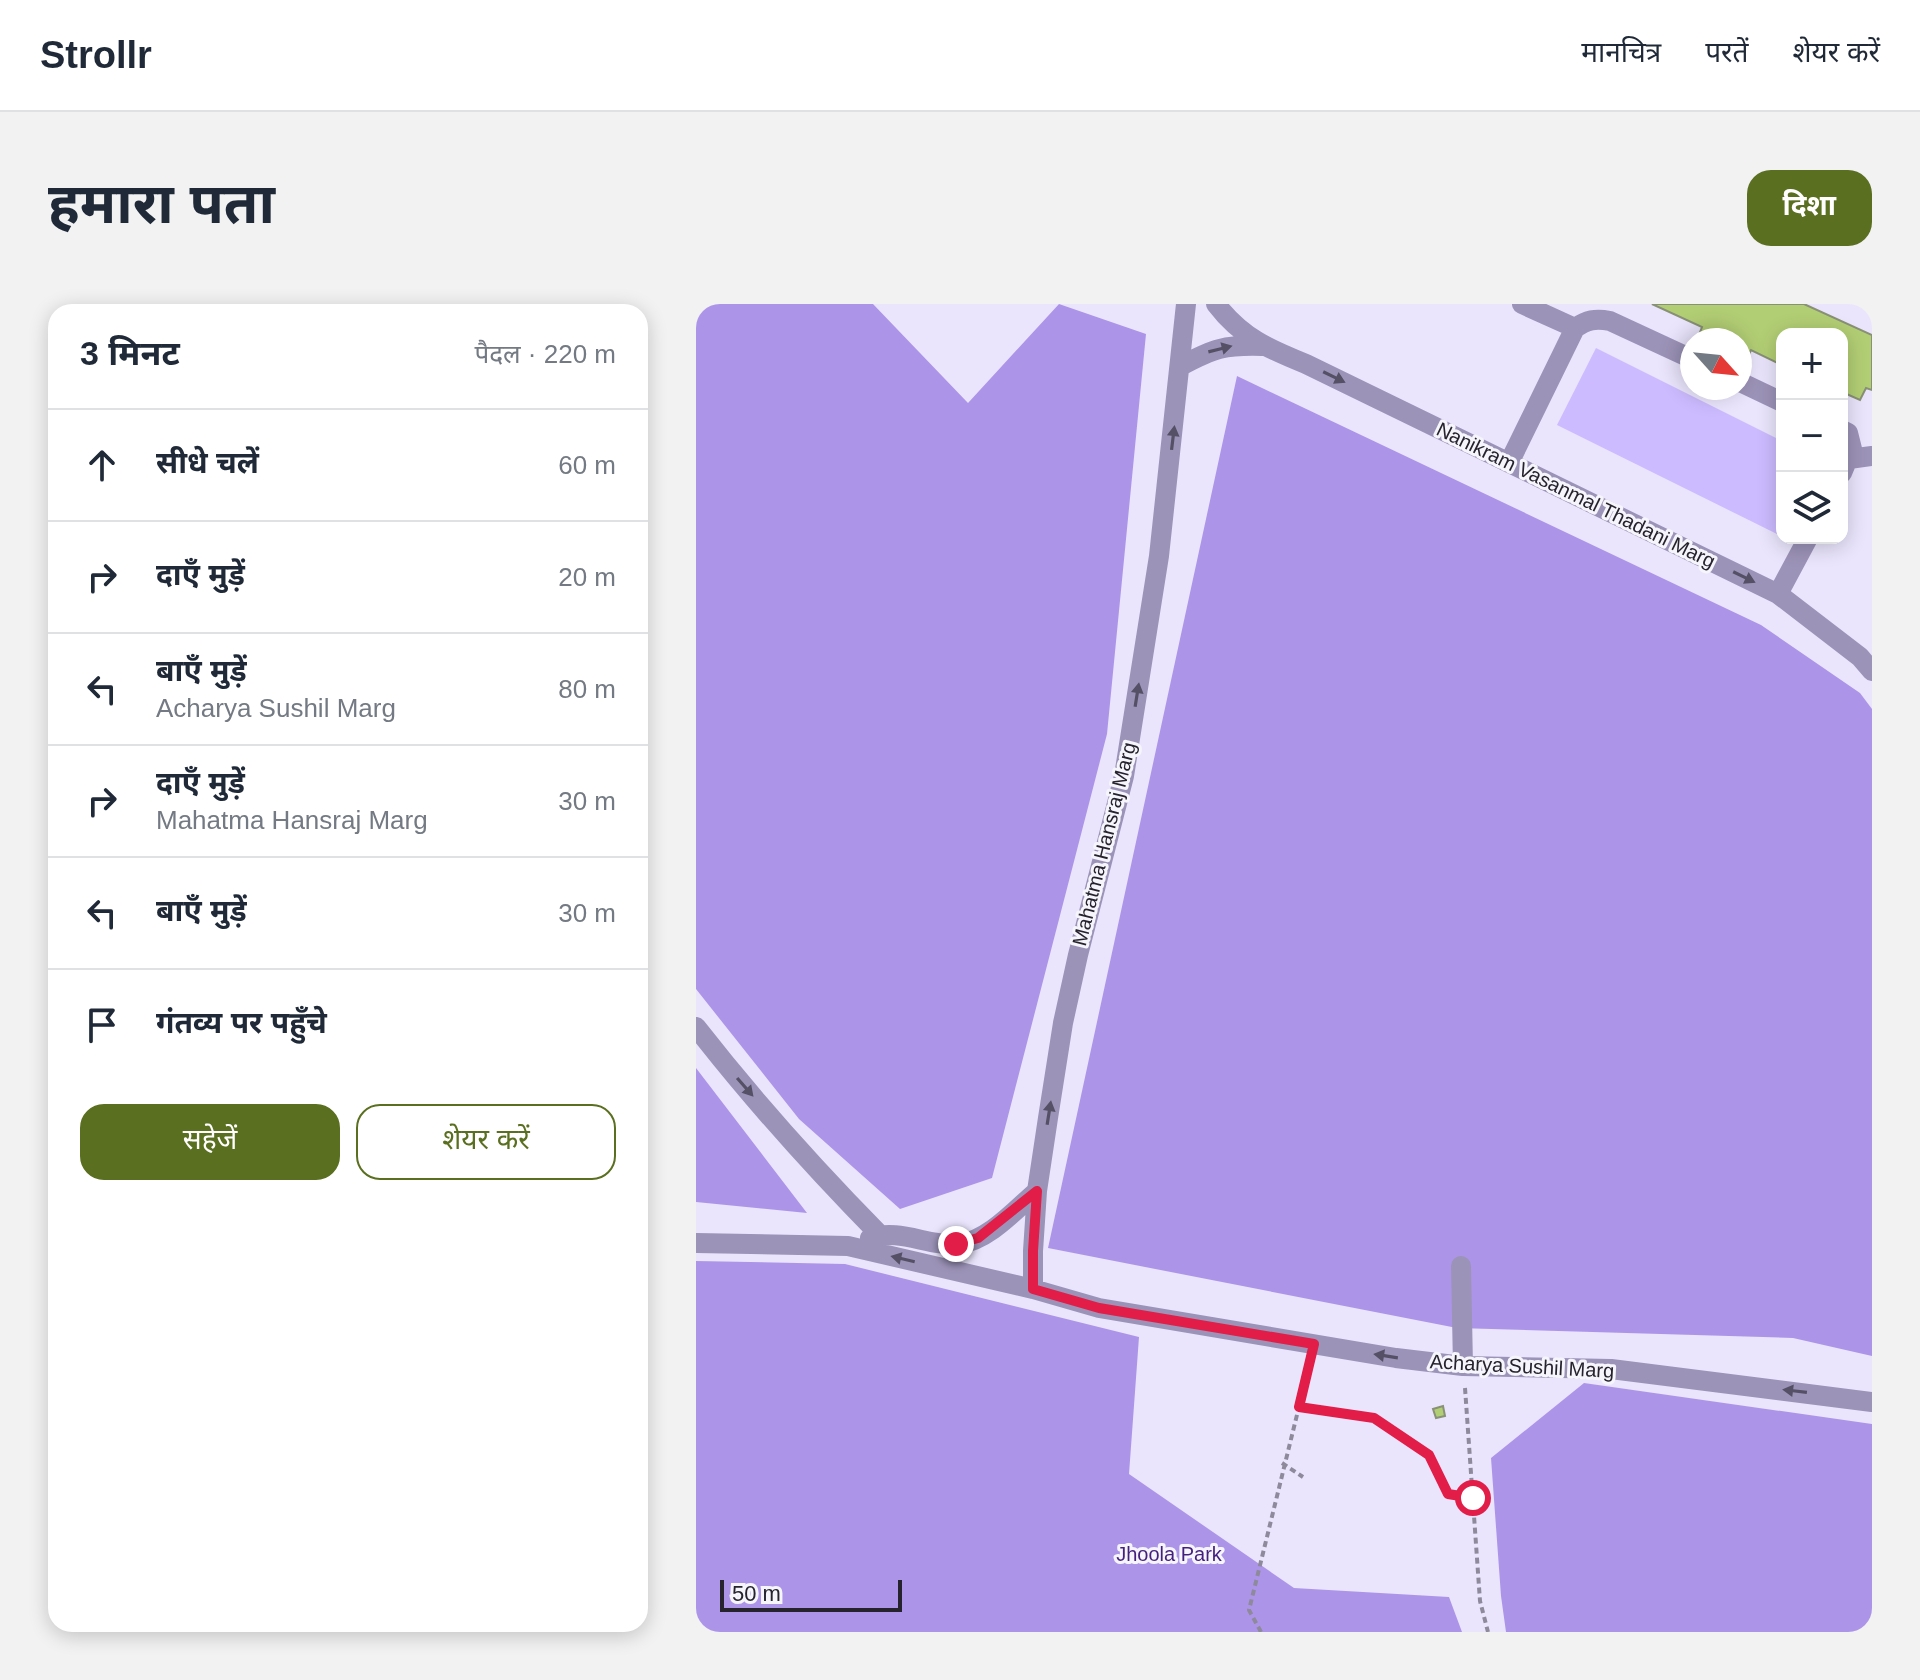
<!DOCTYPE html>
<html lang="hi">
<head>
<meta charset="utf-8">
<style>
	:root { --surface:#fff; --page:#f2f2f3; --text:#1f2937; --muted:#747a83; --line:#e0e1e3; --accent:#5a6f1f }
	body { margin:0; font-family:Helvetica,"Noto Sans Devanagari",sans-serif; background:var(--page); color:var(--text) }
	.controls { position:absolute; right:24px; top:24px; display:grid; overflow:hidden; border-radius:16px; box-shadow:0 4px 20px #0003 }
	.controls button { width:72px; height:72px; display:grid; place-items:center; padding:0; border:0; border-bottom:2px solid var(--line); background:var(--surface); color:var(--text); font:40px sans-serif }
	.compass { position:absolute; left:984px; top:24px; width:72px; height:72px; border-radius:50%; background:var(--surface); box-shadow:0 4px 20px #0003; rotate:117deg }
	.scale { position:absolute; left:24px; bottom:20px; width:182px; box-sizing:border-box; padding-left:8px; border:4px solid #26232e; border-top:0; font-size:22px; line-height:28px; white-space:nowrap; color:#26232e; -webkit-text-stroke:6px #f6f5fb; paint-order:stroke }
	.stop { position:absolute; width:24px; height:24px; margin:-18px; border:6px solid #e11d48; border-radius:50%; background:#fff }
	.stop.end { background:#e11d48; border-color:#fff; box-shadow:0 2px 8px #0008 }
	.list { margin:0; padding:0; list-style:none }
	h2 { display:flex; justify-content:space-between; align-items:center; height:104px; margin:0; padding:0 32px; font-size:34px }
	h2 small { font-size:26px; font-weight:400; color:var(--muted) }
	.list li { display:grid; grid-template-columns:52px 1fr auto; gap:24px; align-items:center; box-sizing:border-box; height:112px; padding:0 32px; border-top:2px solid var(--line) }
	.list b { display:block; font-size:30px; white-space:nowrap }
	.list p { margin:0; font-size:26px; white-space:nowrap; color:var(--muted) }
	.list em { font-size:26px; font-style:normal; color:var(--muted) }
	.actions { display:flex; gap:16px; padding:24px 32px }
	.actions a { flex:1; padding:18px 0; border:2px solid var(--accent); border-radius:24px; text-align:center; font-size:28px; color:var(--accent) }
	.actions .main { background:var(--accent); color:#fff }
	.icon { flex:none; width:44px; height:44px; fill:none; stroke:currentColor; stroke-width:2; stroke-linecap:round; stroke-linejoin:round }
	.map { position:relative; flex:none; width:1176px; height:1328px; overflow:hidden; border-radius:24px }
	header { display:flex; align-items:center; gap:48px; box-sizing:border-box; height:112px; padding:0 40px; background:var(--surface); border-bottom:2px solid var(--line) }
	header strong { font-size:38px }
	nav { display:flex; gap:44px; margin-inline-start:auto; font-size:28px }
	.intro { display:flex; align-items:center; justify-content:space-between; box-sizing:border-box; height:192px; padding:0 48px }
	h1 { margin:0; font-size:56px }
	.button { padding:20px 36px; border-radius:24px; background:var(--accent); color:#fff; font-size:28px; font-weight:700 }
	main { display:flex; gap:48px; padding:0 48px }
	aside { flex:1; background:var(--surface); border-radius:24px; box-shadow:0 4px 20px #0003 }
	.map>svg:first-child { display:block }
	.green { fill:#cbf }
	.forest { fill:#ac95e8 }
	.building { fill:#b2ce74; stroke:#889176; stroke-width:2 }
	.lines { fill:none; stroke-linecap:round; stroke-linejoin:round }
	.path { stroke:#8e8a9b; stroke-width:4; stroke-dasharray:6 4; stroke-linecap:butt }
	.minor { stroke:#9c93b8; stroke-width:20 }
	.oneway { fill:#555065 }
	.route { stroke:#e11d48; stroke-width:10 }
	.labels { text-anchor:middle; stroke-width:6; stroke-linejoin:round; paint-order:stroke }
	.street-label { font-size:20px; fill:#26232e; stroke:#f6f5fb }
	.park-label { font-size:20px; fill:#451f7e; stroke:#f6f5fb }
</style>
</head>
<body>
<header>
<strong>Strollr</strong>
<nav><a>मानचित्र</a><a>परतें</a><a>शेयर करें</a></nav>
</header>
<div class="intro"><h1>हमारा पता</h1><a class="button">दिशा</a></div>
<main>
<aside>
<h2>3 मिनट<small>पैदल · 220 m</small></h2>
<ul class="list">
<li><svg class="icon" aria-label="ahead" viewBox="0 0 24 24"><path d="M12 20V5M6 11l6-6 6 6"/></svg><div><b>सीधे चलें</b></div><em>60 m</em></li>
<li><svg class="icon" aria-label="right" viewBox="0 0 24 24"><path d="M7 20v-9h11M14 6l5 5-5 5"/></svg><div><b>दाएँ मुड़ें</b></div><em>20 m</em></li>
<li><svg class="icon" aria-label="left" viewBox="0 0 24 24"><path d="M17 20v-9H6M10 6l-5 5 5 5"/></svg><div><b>बाएँ मुड़ें</b><p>Acharya Sushil Marg</p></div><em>80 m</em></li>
<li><svg class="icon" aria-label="right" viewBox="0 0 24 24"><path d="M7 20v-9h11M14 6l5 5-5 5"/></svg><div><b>दाएँ मुड़ें</b><p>Mahatma Hansraj Marg</p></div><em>30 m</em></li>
<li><svg class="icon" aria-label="left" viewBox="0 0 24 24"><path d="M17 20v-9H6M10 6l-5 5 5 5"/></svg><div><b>बाएँ मुड़ें</b></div><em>30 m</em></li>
<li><svg class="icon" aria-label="arrive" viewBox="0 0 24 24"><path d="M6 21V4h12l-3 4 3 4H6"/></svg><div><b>गंतव्य पर पहुँचे</b></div></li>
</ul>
<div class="actions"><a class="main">सहेजें</a><a>शेयर करें</a></div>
</aside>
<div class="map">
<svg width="1176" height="1328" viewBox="0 0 1176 1328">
	<rect width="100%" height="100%" fill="#eae5fc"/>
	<path class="green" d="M 900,44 L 1086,137 L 1085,232 L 861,121 Z"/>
	<path class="forest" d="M 0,0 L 177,0 L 272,99 L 363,0 L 450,30 L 411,430 L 296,874 L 204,905 L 103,815 L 0,685 Z
		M 541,72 L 1065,321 L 1164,389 L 1176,405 L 1176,1052 L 1097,1034 L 761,1024 L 352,944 Z
		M 0,764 L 111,909 L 0,898 Z
		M 0,957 L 149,960 L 443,1033 L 433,1170 L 598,1284 L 753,1293 L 766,1328 L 0,1328 Z
		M 888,1079 L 1176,1120 L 1176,1328 L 810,1328 L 805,1292 L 795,1154 Z"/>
	<path class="building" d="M 956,0 L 1108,0 L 1176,31 L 1176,86 L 1170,84 L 1164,96 L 1146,88 L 1146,30 L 1086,30 L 1086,61 L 1055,46 L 1048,62 L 1044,60 L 1044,36 L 1001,36 L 1006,23 Z
		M 747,1102 L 749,1112 L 740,1114 L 737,1105 Z"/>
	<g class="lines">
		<path class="path" d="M 769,1084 L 784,1297 L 792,1328
			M 603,1103 L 678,1114 L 733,1151 L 752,1190 L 777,1194
			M 586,1159 L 607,1173
			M 565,1328 L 553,1306 L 613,1062"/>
		<path class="minor" d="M 520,0 C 546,34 573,45 610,60 L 1082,290 L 1164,353 L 1176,367
			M 826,0 L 879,24
			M 485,62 C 518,44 529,41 566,42
			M 1044,78 L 1086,98
			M 1146,126 L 1152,129 L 1156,145 L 1146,169
			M 1153,155 L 1176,152
			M 813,159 L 879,24 C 891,16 899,14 914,17 L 996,55
			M 1082,290 L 1112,234
			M 0,723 C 57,796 119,865 184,931
			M 174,934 C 204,924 233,943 263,940 C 292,937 320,905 341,887
			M 0,939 L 152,942 L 337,985 L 403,1004 L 700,1054 L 767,1062 L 915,1065 L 1176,1098
			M 765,962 L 767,1062
			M 337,985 L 337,947 L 341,887 L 352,814 L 367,719 L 382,651 L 428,472 L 463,252 L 490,0"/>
	</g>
	<defs><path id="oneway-solid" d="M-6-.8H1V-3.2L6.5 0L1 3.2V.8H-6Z" transform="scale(2)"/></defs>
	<g class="oneway">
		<use href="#oneway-solid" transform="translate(524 45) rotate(-14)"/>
		<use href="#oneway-solid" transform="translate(638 73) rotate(26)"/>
		<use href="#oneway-solid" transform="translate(477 134) rotate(-83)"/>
		<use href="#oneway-solid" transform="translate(1048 273) rotate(26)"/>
		<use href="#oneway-solid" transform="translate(441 391) rotate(-81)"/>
		<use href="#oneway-solid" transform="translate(49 783) rotate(49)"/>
		<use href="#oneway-solid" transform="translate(353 809) rotate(-81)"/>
		<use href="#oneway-solid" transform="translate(207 955) rotate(-167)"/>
		<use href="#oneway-solid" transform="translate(690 1052) rotate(-171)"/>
		<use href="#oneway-solid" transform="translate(1099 1087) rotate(-173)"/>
	</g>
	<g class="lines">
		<path class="route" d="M 260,940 L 282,934 L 341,887 L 337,947 L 337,985 L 403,1004 L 618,1040 L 603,1103 L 678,1114 L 733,1151 L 752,1190 L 777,1194"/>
	</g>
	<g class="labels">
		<g class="street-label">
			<text transform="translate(880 191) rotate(26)" y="7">Nanikram Vasanmal Thadani Marg</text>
			<text transform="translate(408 540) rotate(-76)" y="7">Mahatma Hansraj Marg</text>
			<text transform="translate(826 1062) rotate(3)" y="7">Acharya Sushil Marg</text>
		</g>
		<g class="park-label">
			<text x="473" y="1257">Jhoola Park</text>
		</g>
	</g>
</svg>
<div class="controls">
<button>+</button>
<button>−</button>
<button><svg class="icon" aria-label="layers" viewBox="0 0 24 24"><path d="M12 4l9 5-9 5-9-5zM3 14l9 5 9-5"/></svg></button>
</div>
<svg class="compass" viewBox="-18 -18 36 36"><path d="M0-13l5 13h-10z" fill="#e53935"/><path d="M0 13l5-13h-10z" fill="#747a83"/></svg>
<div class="scale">50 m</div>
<div class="stop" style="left:777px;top:1194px"></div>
<div class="stop end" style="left:260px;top:940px"></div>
</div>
</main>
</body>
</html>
